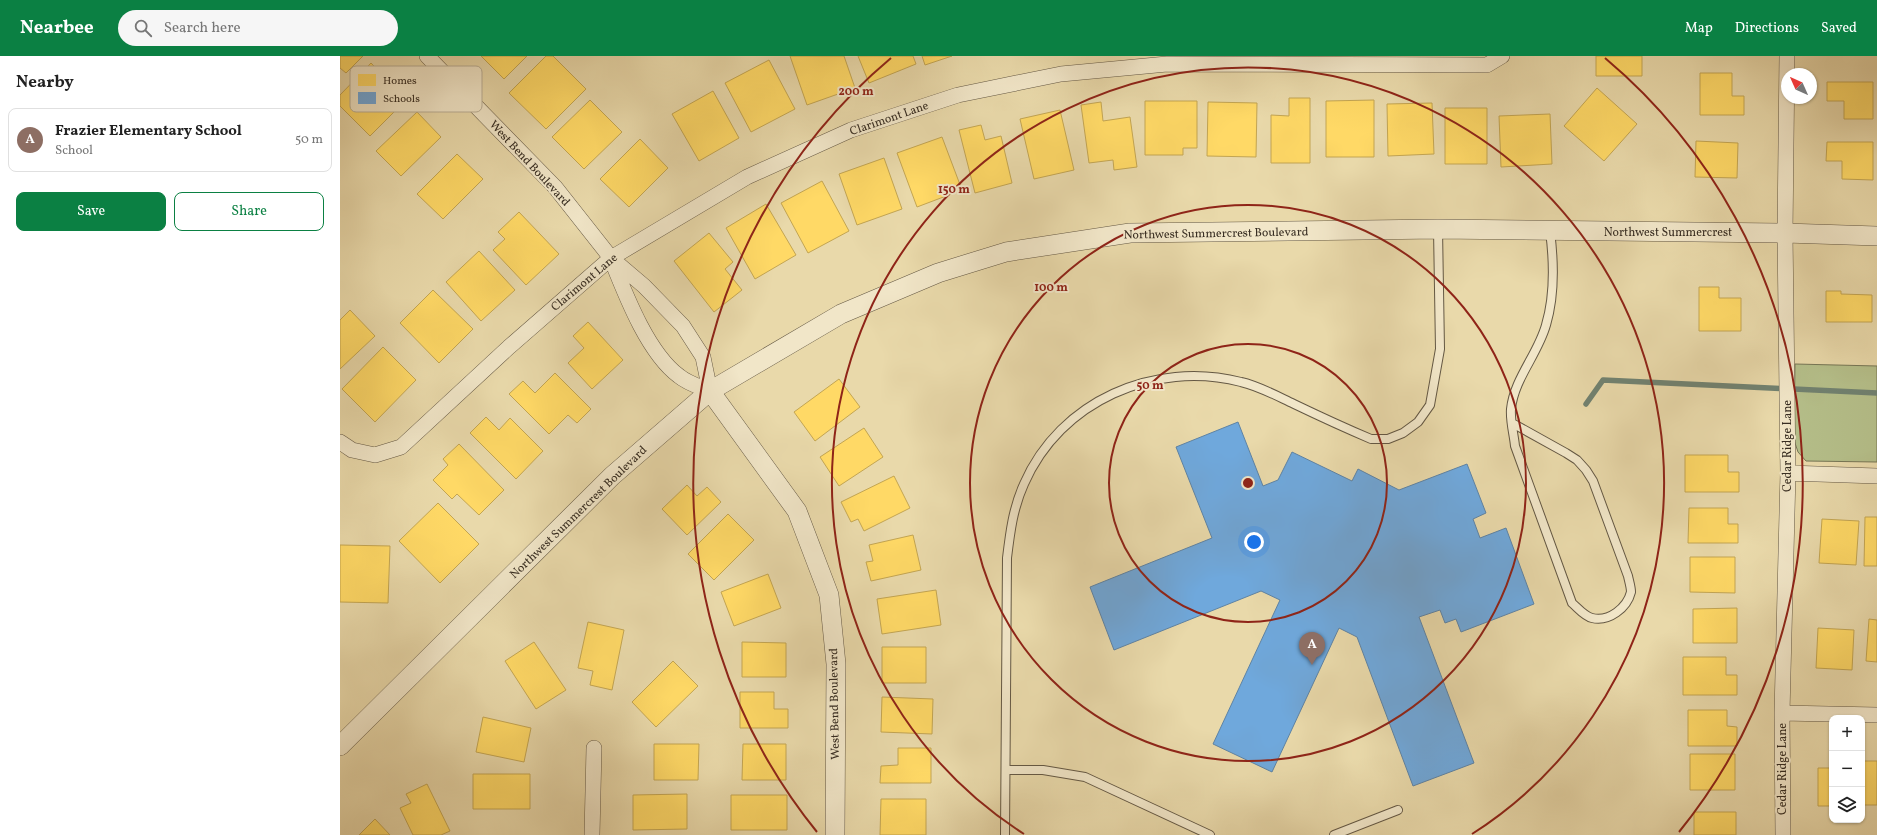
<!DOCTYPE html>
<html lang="en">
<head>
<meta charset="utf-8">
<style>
	:root { --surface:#fff; --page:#f6f6f6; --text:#222; --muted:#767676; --line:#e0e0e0; --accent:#0b8043 }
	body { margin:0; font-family:Vollkorn,serif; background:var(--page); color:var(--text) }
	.controls { position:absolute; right:12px; bottom:12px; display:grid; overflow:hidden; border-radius:8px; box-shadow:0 1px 3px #0004 }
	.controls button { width:36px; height:36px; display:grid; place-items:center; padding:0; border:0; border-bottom:1px solid var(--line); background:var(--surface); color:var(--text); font:20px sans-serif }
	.compass { position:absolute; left:1441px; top:12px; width:36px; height:36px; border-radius:50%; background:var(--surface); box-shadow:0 1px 3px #0004; rotate:315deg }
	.you { position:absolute; left:914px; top:486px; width:14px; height:14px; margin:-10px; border:3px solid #fff; border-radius:50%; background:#1a73e8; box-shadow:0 0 0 6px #1a73e833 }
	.badge { display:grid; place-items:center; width:26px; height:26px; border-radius:50%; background:var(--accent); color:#fff; font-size:13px; font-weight:700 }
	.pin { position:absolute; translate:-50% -33px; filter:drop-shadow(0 1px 2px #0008) }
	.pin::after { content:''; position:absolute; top:21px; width:14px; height:12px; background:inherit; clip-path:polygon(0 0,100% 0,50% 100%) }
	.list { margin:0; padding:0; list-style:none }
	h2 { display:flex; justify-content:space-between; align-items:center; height:52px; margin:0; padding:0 16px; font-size:17px }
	h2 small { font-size:13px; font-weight:400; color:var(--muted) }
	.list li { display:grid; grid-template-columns:26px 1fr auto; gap:12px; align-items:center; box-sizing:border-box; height:64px; margin:0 8px 8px; padding:0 8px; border:1px solid var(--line); border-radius:8px }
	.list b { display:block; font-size:15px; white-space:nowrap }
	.list p { margin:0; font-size:13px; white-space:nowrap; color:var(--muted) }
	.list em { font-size:13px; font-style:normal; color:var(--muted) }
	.actions { display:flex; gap:8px; padding:12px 16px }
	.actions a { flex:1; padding:9px 0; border:1px solid var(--accent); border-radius:8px; text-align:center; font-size:14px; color:var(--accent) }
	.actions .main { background:var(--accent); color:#fff }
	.icon { flex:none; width:22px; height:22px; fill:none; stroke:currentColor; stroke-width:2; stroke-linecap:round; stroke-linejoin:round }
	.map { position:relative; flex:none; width:1537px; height:779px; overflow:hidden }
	header { display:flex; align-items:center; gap:24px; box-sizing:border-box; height:56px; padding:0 20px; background:var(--accent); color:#fff }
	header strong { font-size:19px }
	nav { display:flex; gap:22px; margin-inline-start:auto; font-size:14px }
	.search { width:280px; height:36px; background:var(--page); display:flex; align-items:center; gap:10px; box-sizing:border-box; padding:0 14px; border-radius:22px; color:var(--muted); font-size:15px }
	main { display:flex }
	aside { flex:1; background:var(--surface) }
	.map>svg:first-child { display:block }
	.green { fill:#b5bf8a; stroke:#767656 }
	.homes { fill:#ffd966; stroke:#c3a552 }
	.schools { fill:#6fa8dc; stroke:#5e83a4 }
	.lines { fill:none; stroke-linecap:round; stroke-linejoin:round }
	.stream { stroke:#718271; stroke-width:5.5 }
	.service-casing { stroke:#645844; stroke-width:10 }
	.minor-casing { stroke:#645844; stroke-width:16 }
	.tertiary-casing { stroke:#645844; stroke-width:20 }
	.service { stroke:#f1e6c8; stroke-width:8 }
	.minor { stroke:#f1e6c8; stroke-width:15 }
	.tertiary { stroke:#f1e6c8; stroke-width:19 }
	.ring { fill:none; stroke:#8f2418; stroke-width:2 }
	.labels { text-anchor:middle; stroke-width:4; stroke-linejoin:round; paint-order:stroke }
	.street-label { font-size:12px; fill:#372d22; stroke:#f1e6c8 }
	.key { fill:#f1e6c8; stroke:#b9ae96; stroke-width:1 }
	.key-label { font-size:11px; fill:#372d22 }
	.centre { fill:#8f2418; stroke:#f1e6c8; stroke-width:2 }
	.ring-label { font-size:12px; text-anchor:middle; font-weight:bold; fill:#8f2418; stroke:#f1e6c8; stroke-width:4; stroke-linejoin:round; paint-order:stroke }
</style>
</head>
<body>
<header>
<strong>Nearbee</strong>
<div class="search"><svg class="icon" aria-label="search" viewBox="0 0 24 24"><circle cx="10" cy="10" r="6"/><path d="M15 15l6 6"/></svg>Search here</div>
<nav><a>Map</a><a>Directions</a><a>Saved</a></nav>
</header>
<main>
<aside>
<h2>Nearby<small></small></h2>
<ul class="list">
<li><span class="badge" style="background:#8d6e63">A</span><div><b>Frazier Elementary School</b><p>School</p></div><em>50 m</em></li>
</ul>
<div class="actions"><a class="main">Save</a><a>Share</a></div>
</aside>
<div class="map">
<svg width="1537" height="779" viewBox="0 0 1537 779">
	<rect width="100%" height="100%" fill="#e9d9aa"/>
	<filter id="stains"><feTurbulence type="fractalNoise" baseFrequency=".005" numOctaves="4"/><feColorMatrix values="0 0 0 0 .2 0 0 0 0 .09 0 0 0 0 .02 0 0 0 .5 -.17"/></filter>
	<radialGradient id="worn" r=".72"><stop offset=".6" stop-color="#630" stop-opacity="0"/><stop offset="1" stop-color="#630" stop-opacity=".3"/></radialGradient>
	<path class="green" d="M 1455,308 L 1537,310 L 1537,406 L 1466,405 L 1458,396 L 1454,384 Z"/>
	<path class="homes" d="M 0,0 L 23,0 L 6,17 L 0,12 Z
		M 141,0 L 187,0 L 164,23 Z
		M 206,0 L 213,0 L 246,33 L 206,73 L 169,37 Z
		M 450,0 L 504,0 L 515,32 L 467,49 Z
		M 518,0 L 573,0 L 576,8 L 529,27 Z
		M 582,0 L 612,0 L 585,9 Z
		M 1256,0 L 1302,0 L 1302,20 L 1256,20 Z
		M 429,4 L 455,53 L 411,76 L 385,27 Z
		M 31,7 L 55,32 L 60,27 L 72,38 L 30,80 L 0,50 L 0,39 Z
		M 1360,17 L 1392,17 L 1392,40 L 1404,40 L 1404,59 L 1360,59 Z
		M 1487,26 L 1533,26 L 1533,63 L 1504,63 L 1504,45 L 1487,45 Z
		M 1257,32 L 1297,68 L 1264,105 L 1224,70 Z
		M 373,35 L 399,82 L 359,105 L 332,58 Z
		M 949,42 L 970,42 L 970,107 L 931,107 L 931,59 L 949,60 Z
		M 250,44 L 282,76 L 244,113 L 212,81 Z
		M 1034,44 L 1034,101 L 986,101 L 986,45 Z
		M 805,45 L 857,45 L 857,92 L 843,92 L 843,99 L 805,99 Z
		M 761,46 L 763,65 L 790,61 L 797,111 L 774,114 L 773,104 L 749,107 L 741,49 Z
		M 868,46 L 917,47 L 916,101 L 867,100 Z
		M 1092,47 L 1094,98 L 1048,100 L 1047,48 Z
		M 1105,52 L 1147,52 L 1147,108 L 1105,108 Z
		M 720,54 L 734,114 L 694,123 L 680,63 Z
		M 77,56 L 101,81 L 61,120 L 36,95 Z
		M 1210,58 L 1212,108 L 1161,111 L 1159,60 Z
		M 641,69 L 645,84 L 661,80 L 672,127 L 635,137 L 619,74 Z
		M 602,81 L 622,134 L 577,151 L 557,97 Z
		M 300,83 L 328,112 L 289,151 L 260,123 Z
		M 1356,85 L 1398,87 L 1397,122 L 1355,121 Z
		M 1487,86 L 1533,86 L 1533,124 L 1502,123 L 1502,105 L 1486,105 Z
		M 117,98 L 143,123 L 103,163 L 77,138 Z
		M 544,102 L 562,153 L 517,169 L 499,118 Z
		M 482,125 L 509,175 L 468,197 L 441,147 Z
		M 426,148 L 456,199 L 415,223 L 386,172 Z
		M 179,156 L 219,198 L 186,229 L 153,194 L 165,183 L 158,176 Z
		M 369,177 L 393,206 L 385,213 L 402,234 L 374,256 L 334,205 Z
		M 139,195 L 175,234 L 141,265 L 106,226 Z
		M 1359,231 L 1379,231 L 1379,242 L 1401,242 L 1401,275 L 1359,275 Z
		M 93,234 L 133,273 L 99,307 L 60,267 Z
		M 1486,235 L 1501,235 L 1501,238 L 1532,239 L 1532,266 L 1486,266 Z
		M 10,254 L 35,280 L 0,313 L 0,264 Z
		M 248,266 L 283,304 L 252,333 L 228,307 L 244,292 L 233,280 Z
		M 43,291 L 76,324 L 35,366 L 2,333 Z
		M 215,317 L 251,353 L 237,367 L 228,359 L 209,378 L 169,338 L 183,325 L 195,337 Z
		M 499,323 L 520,351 L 475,385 L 454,356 Z
		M 146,361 L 159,374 L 170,362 L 203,395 L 176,423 L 130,377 Z
		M 524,372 L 543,401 L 499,430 L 480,401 Z
		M 119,388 L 164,434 L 139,459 L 117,438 L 112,443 L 93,424 L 108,409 L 103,403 Z
		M 1345,399 L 1388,399 L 1388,416 L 1399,416 L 1399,436 L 1345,436 Z
		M 554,420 L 570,452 L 524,475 L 518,463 L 511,466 L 501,446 Z
		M 347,429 L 357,440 L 367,431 L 381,446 L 347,479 L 322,453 Z
		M 98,447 L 139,488 L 100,527 L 59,485 Z
		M 1349,452 L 1388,452 L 1388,468 L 1398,468 L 1398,487 L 1348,487 Z
		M 388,458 L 414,484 L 374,524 L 348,498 Z
		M 1525,461 L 1537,461 L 1537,510 L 1524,510 Z
		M 1482,463 L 1519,465 L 1516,509 L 1479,507 Z
		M 573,479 L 581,514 L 531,525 L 526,506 L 533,505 L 529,489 Z
		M 0,489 L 50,490 L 48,547 L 0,546 Z
		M 1350,501 L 1395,501 L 1395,537 L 1350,536 Z
		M 428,518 L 441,552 L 394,570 L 381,536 Z
		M 596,534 L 601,569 L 542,578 L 537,543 Z
		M 1397,552 L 1397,587 L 1353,587 L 1353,553 Z
		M 1529,563 L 1537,564 L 1537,606 L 1526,605 Z
		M 248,566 L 284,574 L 272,634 L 250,629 L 253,615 L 238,612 Z
		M 1478,572 L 1514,574 L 1512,614 L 1476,612 Z
		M 194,586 L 226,634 L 196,653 L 165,605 Z
		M 402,586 L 446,587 L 446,621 L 402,621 Z
		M 542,591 L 586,591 L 586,627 L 542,627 Z
		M 1343,601 L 1386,601 L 1386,619 L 1397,619 L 1397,639 L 1343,639 Z
		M 333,605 L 358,630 L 316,671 L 292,646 Z
		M 400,636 L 434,636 L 434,653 L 448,653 L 448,672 L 400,672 Z
		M 542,641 L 593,643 L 592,678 L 541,676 Z
		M 1348,654 L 1387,654 L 1387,670 L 1397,671 L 1397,690 L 1348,690 Z
		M 143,661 L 191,672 L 184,706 L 136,696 Z
		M 314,688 L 359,688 L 358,724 L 314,724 Z
		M 403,688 L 446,688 L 446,724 L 402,724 Z
		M 558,692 L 591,692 L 591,727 L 540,727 L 541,710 L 558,709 Z
		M 1350,698 L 1395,698 L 1395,734 L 1350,734 Z
		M 1522,705 L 1537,705 L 1537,749 L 1522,749 Z
		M 1478,712 L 1492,712 L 1492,750 L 1478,750 Z
		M 133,718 L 190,718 L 190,753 L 133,753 Z
		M 87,728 L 110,775 L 101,779 L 73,779 L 60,752 L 71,747 L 66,738 Z
		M 347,738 L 347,773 L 293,774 L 293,739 Z
		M 391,739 L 447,739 L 447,774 L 391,774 Z
		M 541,743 L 586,743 L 586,779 L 540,779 Z
		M 1354,756 L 1396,756 L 1396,779 L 1354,779 Z
		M 35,763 L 50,779 L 19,779 Z"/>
	<path class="schools" d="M 898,366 L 923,430 L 938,424 L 952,396 L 1012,425 L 1018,413 L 1059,434 L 1127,408 L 1146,457 L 1133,463 L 1140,482 L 1166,472 L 1194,548 L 1121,576 L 1116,563 L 1105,567 L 1100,554 L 1079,561 L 1134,707 L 1073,730 L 1017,581 L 999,572 L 932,716 L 873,688 L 940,544 L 921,535 L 774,594 L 750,531 L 872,482 L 836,391 Z"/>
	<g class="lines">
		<path class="stream" d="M 1246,348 L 1263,324 L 1537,337"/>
		<g class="service-casing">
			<path id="service" d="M 1172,367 L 1226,397 L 1237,404 L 1246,414 L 1253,425 L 1288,520 C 1289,525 1291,531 1291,536 C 1287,552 1269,566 1252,562 C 1244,560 1238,552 1232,547 L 1175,390 C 1174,379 1170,365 1171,353 C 1174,323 1198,298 1206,269 C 1215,239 1214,206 1210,175
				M 666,714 L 703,714 L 745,721 L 870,779
				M 665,779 L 667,502 C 670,477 673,452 684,428 C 720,345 814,304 901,326 C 919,330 937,340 954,348 C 979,360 1005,372 1031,383 L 1048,383 L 1063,377 L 1078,366 L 1090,349 L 1100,293 L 1098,173
				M 994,779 L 1058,754"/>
		</g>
		<g class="minor-casing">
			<path id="minor" d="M 87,0 L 215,131 L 271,202 L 304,230 L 343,270 L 363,301 L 370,335
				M 272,205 C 286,240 308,297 339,320 C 347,327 360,331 370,335
				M 0,386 L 12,394 L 35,399 L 61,391 L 169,291 L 271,202 L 407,121 L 511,74 L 618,39 L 721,18 L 827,8 L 1147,9 L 1162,0
				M 1448,417 L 1537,420
				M 1442,657 L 1537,659
				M 252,779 L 254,692
				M 1443,779 L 1442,657 L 1448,417 L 1445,177 L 1447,0"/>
		</g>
		<g class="tertiary-casing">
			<path id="tertiary" d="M 370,335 L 457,455 L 489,539 L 496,608 L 495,779
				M 0,690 L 272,420 L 370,335 L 501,258 L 598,217 L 666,196 L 790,177 L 1098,173 L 1445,177 L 1537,180"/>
		</g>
		<use href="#service" class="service"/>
		<use href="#minor" class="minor"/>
		<use href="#tertiary" class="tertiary"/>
	</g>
	<g class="ring">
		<circle cx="908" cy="427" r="139"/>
		<circle cx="908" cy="427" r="278"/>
		<path d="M684 778A416 416 0 1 1 1132 778"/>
		<path d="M477 776A555 555 0 0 1 551 2M1265 2A555 555 0 0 1 1339 776"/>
	</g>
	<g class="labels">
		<g class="street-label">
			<text transform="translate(549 62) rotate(-19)" y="4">Clarimont Lane</text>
			<text transform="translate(190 107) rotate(47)" y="4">West Bend Boulevard</text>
			<text x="1328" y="180">Northwest Summercrest</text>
			<text transform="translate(876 177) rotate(-1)" y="4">Northwest Summercrest Boulevard</text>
			<text transform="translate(244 226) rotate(-40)" y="4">Clarimont Lane</text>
			<text transform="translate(1447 390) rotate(-90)" y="4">Cedar Ridge Lane</text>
			<text transform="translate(238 456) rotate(-44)" y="4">Northwest Summercrest Boulevard</text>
			<text transform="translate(494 648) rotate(-91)" y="4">West Bend Boulevard</text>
			<text transform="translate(1442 713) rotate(-90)" y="4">Cedar Ridge Lane</text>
		</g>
	</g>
	<rect x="10" y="10" width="132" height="46" rx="6" class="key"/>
	<rect x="18" y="18" width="18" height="12" fill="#ffd966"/>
	<rect x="18" y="36" width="18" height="12" fill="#6fa8dc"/>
	<g class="key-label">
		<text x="43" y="28">Homes</text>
		<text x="43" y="46">Schools</text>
	</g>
	<circle cx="908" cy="427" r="6" class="centre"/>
	<g class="ring-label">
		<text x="516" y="39">200 m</text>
		<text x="614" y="137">150 m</text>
		<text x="711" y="235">100 m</text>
		<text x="810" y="333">50 m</text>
	</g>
	<rect width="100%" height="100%" filter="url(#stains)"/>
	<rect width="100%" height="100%" fill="url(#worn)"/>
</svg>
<div class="controls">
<button>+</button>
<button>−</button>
<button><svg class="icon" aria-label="layers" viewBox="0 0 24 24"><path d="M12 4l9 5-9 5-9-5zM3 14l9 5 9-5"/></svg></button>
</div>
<svg class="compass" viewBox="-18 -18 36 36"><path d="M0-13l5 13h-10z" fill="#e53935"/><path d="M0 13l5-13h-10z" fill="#767676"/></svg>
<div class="you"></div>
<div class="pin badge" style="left:972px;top:609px;background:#8d6e63">A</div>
</div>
</main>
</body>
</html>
